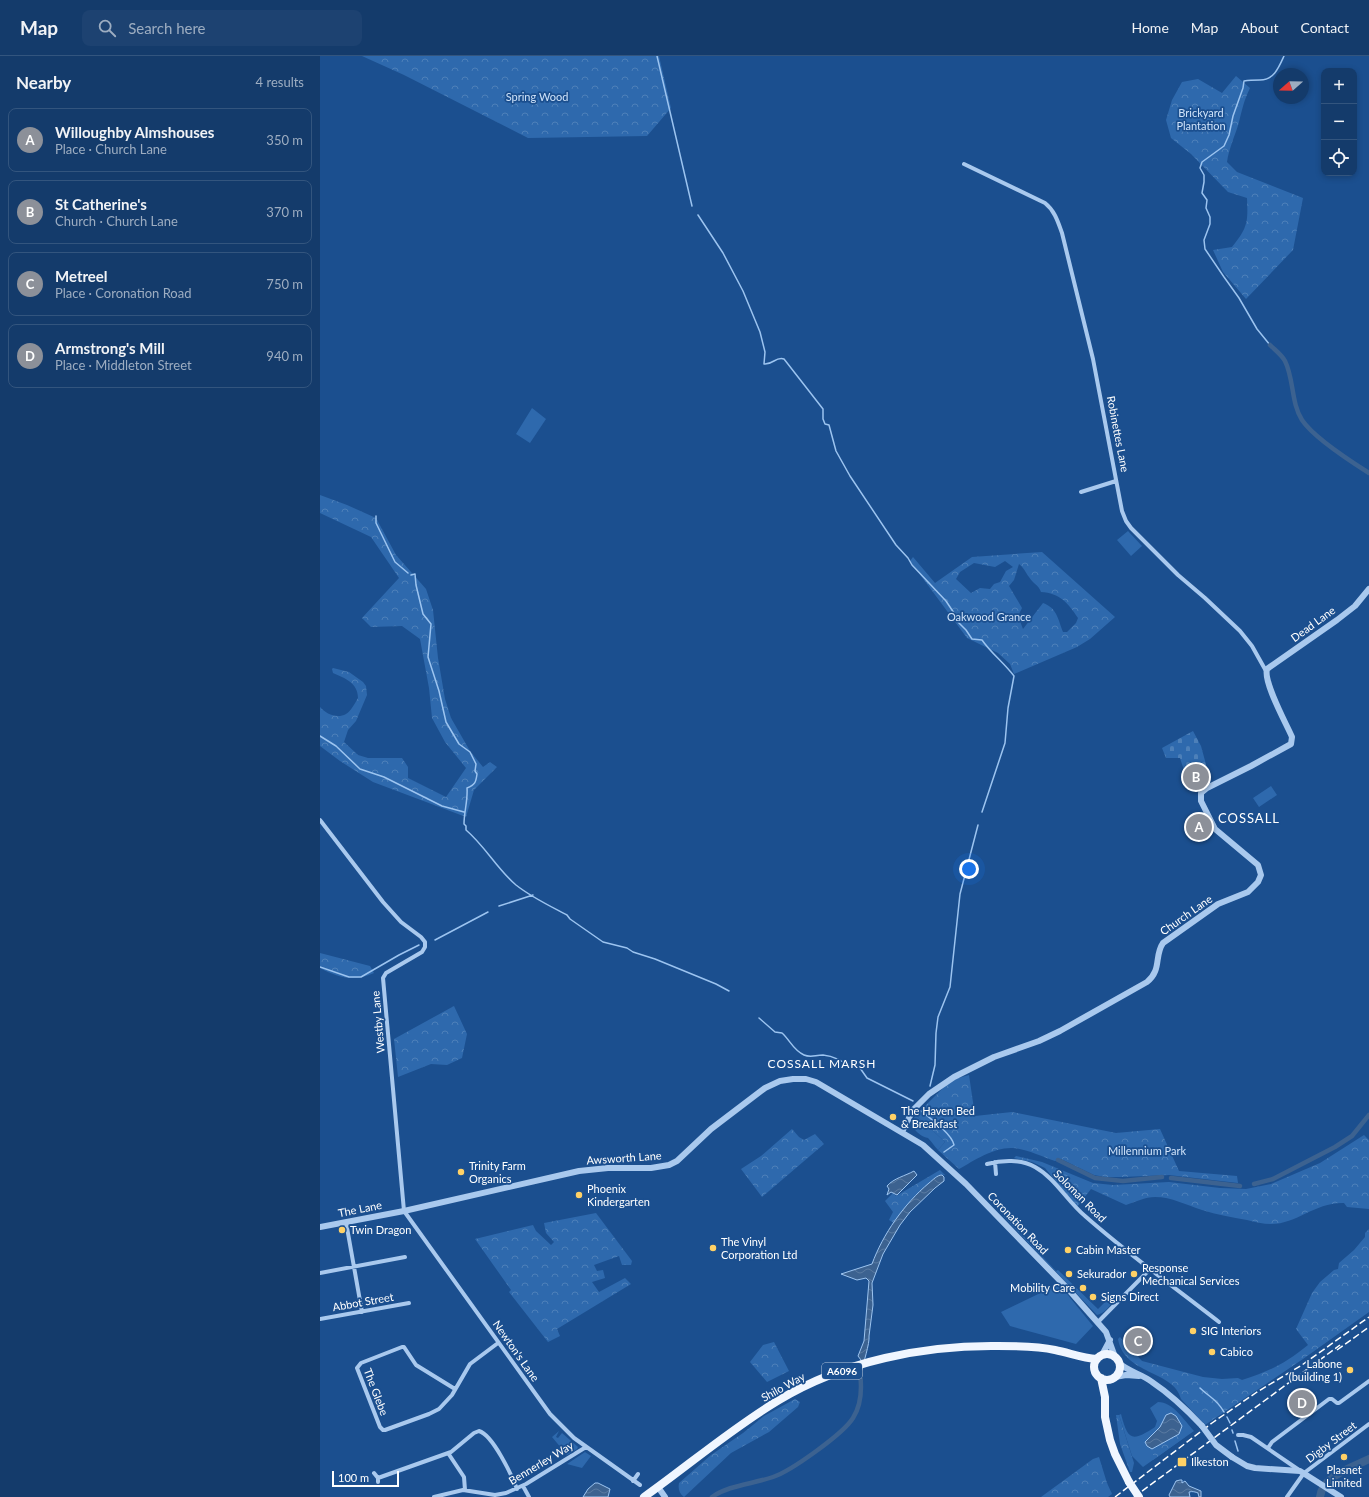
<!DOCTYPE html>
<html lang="en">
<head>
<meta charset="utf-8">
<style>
	:root { --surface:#143b6b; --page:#1d4271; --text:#f1f3f6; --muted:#9dadc1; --line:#33557e; --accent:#8c9099 }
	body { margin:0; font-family:Lato,sans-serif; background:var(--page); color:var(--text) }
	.controls { position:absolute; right:12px; top:12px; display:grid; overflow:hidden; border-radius:8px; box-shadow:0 2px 6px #0003 }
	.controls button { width:36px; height:36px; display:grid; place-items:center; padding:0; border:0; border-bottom:1px solid var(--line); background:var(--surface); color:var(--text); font:20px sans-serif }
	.compass { position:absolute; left:953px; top:12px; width:36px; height:36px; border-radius:50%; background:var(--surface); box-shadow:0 2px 6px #0003; rotate:250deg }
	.scale { position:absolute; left:12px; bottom:10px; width:67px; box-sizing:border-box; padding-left:4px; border:2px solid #fff; border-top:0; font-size:11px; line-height:14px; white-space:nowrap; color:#fff; -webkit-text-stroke:3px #1b4f8f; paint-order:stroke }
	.you { position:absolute; left:649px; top:813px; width:14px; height:14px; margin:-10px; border:3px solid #fff; border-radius:50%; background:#1a73e8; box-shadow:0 0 0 6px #1a73e833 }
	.badge { display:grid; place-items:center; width:26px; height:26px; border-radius:50%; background:var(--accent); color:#fff; font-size:13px; font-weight:700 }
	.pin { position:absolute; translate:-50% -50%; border:2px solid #fff; box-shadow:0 1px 4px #0006 }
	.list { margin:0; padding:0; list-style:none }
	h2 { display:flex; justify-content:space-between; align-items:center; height:52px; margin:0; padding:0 16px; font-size:17px }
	h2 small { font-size:13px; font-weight:400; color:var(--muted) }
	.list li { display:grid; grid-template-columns:26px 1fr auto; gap:12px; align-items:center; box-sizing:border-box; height:64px; margin:0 8px 8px; padding:0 8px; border:1px solid var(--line); border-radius:8px }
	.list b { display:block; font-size:15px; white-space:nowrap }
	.list p { margin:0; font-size:13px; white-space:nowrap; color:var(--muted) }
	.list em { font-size:13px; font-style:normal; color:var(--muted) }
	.icon { flex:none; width:22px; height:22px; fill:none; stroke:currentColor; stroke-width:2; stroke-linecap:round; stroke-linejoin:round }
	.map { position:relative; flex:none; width:1049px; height:1441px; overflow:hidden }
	header { display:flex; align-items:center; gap:24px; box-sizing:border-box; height:56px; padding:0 20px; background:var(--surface); border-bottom:1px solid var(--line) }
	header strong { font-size:19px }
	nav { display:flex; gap:22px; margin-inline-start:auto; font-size:14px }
	.search { width:280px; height:36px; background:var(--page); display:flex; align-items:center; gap:10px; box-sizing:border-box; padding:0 14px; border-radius:8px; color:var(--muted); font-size:15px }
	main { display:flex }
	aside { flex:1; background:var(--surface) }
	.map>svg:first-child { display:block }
	.green { fill:#2e69ad }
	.forest { fill:url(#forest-crowns); fill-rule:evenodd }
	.cemetery { fill:url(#cemetery-stones) }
	.water { fill:url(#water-waves); stroke:#9cc4f0 }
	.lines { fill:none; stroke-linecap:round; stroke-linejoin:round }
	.stream { stroke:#9cc4f0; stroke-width:1.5 }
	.canal { stroke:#3c6290; stroke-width:4.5 }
	.river { stroke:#3c6290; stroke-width:8 }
	.minor { stroke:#a9c9ee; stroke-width:4 }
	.tertiary { stroke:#a9c9ee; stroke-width:6 }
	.primary { stroke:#f0f6ff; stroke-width:8 }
	.rail { stroke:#fff; stroke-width:1.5; stroke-dasharray:7 3; stroke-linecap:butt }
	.tertiary-bridge { stroke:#a9c9ee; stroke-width:6 }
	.primary-bridge { stroke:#f0f6ff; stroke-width:8 }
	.poi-dot { fill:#ffd166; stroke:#1b4f8f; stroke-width:1.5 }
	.labels { text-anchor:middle; stroke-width:3.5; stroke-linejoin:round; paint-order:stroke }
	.shield { fill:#1b4f8f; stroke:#bbcadd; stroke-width:1 }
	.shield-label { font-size:10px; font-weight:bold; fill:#fff }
	.park-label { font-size:11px; fill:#cfe3fa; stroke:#1b4f8f }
	.street-label { font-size:11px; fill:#fff; stroke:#1b4f8f }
	.poi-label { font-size:11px; fill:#fff; stroke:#1b4f8f; text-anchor:start }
	.neighbourhood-label { font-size:12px; letter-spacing:1px; fill:#fff; stroke:#1b4f8f }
	.quarter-label { font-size:13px; letter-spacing:1px; fill:#fff; stroke:#1b4f8f }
</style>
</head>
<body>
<header>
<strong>Map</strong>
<div class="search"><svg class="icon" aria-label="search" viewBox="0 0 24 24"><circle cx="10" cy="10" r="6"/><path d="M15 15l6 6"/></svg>Search here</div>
<nav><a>Home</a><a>Map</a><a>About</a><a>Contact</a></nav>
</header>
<main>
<aside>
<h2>Nearby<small>4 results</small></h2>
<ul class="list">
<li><span class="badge">A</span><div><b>Willoughby Almshouses</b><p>Place · Church Lane</p></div><em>350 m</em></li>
<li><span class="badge">B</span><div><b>St Catherine's</b><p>Church · Church Lane</p></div><em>370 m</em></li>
<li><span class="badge">C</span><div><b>Metreel</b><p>Place · Coronation Road</p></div><em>750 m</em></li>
<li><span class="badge">D</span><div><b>Armstrong's Mill</b><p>Place · Middleton Street</p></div><em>940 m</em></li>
</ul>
</aside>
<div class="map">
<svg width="1049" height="1441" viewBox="0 0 1049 1441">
	<defs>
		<pattern id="forest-crowns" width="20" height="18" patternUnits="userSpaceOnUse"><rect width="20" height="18" fill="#2e69ad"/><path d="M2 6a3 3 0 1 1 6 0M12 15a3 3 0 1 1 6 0" fill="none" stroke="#4d80b9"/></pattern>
		<pattern id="cemetery-stones" width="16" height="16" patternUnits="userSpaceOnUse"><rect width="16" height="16" fill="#2e69ad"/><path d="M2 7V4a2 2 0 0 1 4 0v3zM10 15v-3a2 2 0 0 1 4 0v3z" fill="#4d80b9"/></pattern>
		<pattern id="water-waves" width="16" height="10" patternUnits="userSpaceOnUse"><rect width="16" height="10" fill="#3c6290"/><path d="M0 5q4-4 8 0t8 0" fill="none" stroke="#597aa1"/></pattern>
	</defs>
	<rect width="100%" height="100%" fill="#1b4f8f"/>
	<path class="green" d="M 212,352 L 226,363 L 210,387 L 196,378 Z
		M 808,475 L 822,490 L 811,500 L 797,484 Z
		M 951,730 L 957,739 L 939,751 L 933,742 Z
		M 596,1059 L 625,1086 L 618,1094 C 614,1090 612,1086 608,1082 C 600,1081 593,1073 591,1066 Z
		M 684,1159 L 736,1215 L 738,1214 L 778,1253 L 789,1242 L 792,1246 C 790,1251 783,1258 777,1259 L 683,1160 Z
		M 739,1228 L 773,1270 L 756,1288 L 690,1270 L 681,1256 Z
		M 838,1346 C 853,1346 864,1364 874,1375 L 823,1411 L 812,1400 L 799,1359 L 801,1358 C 808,1385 812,1386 835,1371 L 837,1365 L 830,1352 Z
		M 239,1375 L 236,1381 L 238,1382 L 242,1377 L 258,1391 L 257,1393 L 247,1399 L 232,1381 Z
		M 265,1396 L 271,1400 L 262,1412 L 247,1408 Z"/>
	<path class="forest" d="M 42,0 L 339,0 L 351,52 L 327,80 L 208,82 L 84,19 Z
		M 916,20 L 930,32 C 924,44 922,54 919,66 C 915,80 909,92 907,106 L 917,116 L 983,142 L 973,194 L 926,243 L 903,216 L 893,194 L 912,191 C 928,171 928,166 927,142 L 908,136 L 871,98 L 851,82 L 846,64 L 852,44 L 862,26 L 878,23 L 902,37 Z
		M 0,439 L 27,449 L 56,462 L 76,499 L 106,533 L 113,554 L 118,602 L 125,643 L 131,662 L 150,695 L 163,711 L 170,706 L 177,711 L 154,734 L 146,761 L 53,726 L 20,705 L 0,690 L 0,651 C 6,658 17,663 26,658 C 31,655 35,647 38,642 C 38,627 25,622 13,617 L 12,613 L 13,612 L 29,616 L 43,626 L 46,630 L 47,639 L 36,665 L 28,674 L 24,686 L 38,699 L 48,702 L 82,702 L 88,711 L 88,722 L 126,741 L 146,712 L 125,686 L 112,662 L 109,632 L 100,583 L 82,570 L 51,571 L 42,562 L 79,522 L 51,481 L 0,457 Z
		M 722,496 L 795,561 L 770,583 L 757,591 L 694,618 L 690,608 L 678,597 L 647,582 L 590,505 L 593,501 L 615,527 L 652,501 ZM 685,505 L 693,511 L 686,515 L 680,526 L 674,528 L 670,533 L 660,532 L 651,537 L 636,523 L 640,516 L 654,507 L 675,511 ZM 699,508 C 705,513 705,516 709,521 C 713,528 719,529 721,536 C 740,537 748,547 758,562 L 756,567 L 747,576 L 743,576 C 738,563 737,552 723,547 L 703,573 L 698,560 L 702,552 L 689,530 L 694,524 Z
		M 0,897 L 50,910 L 54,917 C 34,926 19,922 0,912 Z
		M 134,950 L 147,978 L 142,1002 L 127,1009 L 111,1008 L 78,1021 L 74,983 Z
		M 649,1019 L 655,1060 L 692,1056 L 796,1077 L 840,1073 L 859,1115 L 917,1120 L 918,1127 L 849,1119 L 802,1121 L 785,1121 L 774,1119 L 741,1103 L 735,1105 C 723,1101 706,1093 693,1092 C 674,1091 655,1104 639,1113 L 618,1094 L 625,1086 L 596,1059 L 627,1028 L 635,1023 Z
		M 472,1073 L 479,1081 L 484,1084 L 495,1078 L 504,1088 L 442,1141 L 421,1113 L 441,1100 Z
		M 1044,1079 L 1049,1084 L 1049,1153 L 1027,1151 L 1024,1147 C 995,1146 977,1168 951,1168 C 943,1168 935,1166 927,1164 C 912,1161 897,1159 882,1154 C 866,1149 852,1141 835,1141 C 825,1141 815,1146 806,1149 L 771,1133 L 757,1151 L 725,1112 L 712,1106 L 694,1102 L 696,1100 L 722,1106 L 773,1127 L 793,1129 L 849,1126 L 900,1132 L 926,1133 L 951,1128 L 1000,1107 Z
		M 620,1114 L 625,1119 L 618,1120 L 598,1138 L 574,1167 L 569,1164 L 573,1156 L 565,1145 L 573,1137 L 576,1140 Z
		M 276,1157 L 312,1205 L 311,1209 L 302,1209 L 299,1200 L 274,1209 L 277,1215 L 283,1214 L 285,1222 L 272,1226 L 279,1236 L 305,1222 L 311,1228 L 237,1273 L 240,1280 L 228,1286 L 189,1236 L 191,1234 L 155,1183 L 213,1169 L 216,1175 L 231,1189 L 234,1186 L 226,1177 L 224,1167 Z
		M 1049,1173 L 1049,1256 L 983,1303 L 885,1369 L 861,1343 C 854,1314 804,1319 798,1283 L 800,1281 L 822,1305 L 883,1321 L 902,1323 L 918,1322 L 922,1324 C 949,1315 965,1308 988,1289 L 976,1273 L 992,1237 L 1000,1226 L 1014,1214 L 1018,1213 L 1019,1207 L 1034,1194 L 1045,1181 L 1045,1177 Z
		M 454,1286 L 469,1315 L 447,1326 L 430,1306 L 443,1289 Z
		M 475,1343 L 480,1346 L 478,1351 L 449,1376 L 411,1397 L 364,1441 C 359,1437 358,1433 359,1427 L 391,1399 L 423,1377 L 444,1360 Z
		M 796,1359 L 799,1359 L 814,1407 L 812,1416 L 810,1416 L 800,1388 Z
		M 859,1378 L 865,1381 L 833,1404 L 833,1395 L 838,1390 Z
		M 779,1401 L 787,1427 L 792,1438 L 788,1441 L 721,1441 L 773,1403 Z"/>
	<path class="cemetery" d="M 873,675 L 881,690 L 891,727 L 871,736 L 860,702 L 846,702 L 842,692 Z"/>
	<path class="water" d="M 594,1115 L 597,1119 L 577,1139 L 571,1136 L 567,1139 L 569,1133 L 567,1130 C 574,1122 585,1120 594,1115 Z
		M 622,1119 L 624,1121 L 624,1125 L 615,1132 L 590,1156 L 580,1169 L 563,1198 L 552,1227 L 553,1249 L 549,1280 C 550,1287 543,1308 541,1317 L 539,1318 L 541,1304 L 538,1300 L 544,1285 L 549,1225 L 546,1222 L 537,1224 L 521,1218 L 552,1208 C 563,1178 584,1148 609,1127 C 613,1124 617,1119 622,1119 Z
		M 851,1357 L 856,1360 L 862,1370 L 859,1378 L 832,1393 L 827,1390 L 825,1386 L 840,1371 L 846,1359 Z
		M 860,1424 L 862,1424 L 862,1427 L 865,1425 L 869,1430 L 881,1435 L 881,1441 L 879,1441 L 878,1437 C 876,1436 872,1435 869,1436 L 870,1441 L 850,1441 L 849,1439 L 856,1425 Z
		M 275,1427 L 278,1427 L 290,1433 L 288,1441 L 263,1441 L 268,1433 Z"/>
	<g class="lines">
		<path class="stream" d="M 337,0 L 372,150
			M 378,159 L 403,197 L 423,235 L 440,276 L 445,296 L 444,308 C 453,309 456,300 464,303 L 503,353 L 503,363 L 505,368 L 509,369 L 516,395 L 530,420 L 576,489 L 588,502 L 592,509 L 626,545 L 634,557 L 637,565 L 646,574 L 652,583 L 662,584 C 671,597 684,607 694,620 L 688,652 L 685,687 L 662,756
			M 950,289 L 937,273 L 919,242 L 904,221 L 885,193 L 884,184 L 890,168 L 890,161 L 886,152 L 887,144 L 882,137 L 884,126 L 884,119 L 880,112 L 882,106 L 904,90 L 909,79 L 913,60 L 923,32 L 924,25 C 930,24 934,24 940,24 C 954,24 959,11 964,0
			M 56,460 L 56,467 L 75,506 L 88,517
			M 91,519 L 95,518 L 96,529 L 103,558 L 111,568 L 108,601 L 119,635 L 126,666 L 139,688 L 150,696 L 156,708 L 155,715 L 157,718 C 156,726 155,729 147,732 C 148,744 144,756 144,768 L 146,770 L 146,774 C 165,790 177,813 196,829 C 211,841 230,850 247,859 L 250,863 L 283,886 L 307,892 L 313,896 L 335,903 L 396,928 L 409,935
			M 0,680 L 16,690 L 40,713 L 64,721 L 122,750 L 144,756
			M 179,850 L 213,839
			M 115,884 L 168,856
			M 0,911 L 29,921 L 41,921 L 79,899 L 99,889
			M 439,962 L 455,976 L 462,977 C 470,984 473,994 484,999 C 491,1002 495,999 503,999 C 514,1000 522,1005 531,1011 L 536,1011 L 536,1009 L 540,1012 L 547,1022 L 593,1045
			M 610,1030 L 615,1009 L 616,977 L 618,961 L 630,931 L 640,838 L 658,769
			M 601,1055 C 611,1063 632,1078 634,1089 L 624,1096
			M 880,1332 C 890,1342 896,1342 904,1356
			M 907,1361 L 910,1367
			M 912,1374 L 913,1377
			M 915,1385 L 918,1395"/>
		<path class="canal" d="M 950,289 C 955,294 962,299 965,305 C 974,323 971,347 982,364 C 994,382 1030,405 1049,417
			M 738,1104 L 775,1122 L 803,1125 L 842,1121
			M 851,1122 L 920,1130
			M 934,1128 L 953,1123 L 1015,1091 L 1032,1080 L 1049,1059
			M 392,1441 C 409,1429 433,1428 453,1421 C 471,1415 523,1378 533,1362 C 542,1348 542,1332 540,1317"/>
		<path class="river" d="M 1000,1441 C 1002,1420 1033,1411 1049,1403"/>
		<path class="minor" d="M 644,108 L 725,147 C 735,155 738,166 742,177 L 773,303 L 802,455 L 806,465 L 811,472 L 858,519 L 885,542 L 920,575 L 932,590 L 946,615
			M 761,436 L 796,425
			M 0,764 L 63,846 L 81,866 L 101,881 L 105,886 L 105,891 L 102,896 L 66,917 L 63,922 L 84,1155 L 230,1358 L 254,1382 L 320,1429
			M 675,1106 L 676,1118
			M 667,1108 C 682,1104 701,1103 715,1111 C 735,1122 747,1145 765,1160 C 808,1198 854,1231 899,1266
			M 26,1166 L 42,1256
			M 0,1217 L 85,1201
			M 0,1263 L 89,1247
			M 778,1266 L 830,1213
			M 135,1333 L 96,1309 L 84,1291 L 82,1291 L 41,1307 L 37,1312 L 60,1371 L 63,1374 L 65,1374 L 109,1358 L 119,1353 L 132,1339 L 150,1308 L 178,1287
			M 918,1379 L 923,1379 L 931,1381 L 979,1414
			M 948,1392 L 952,1386 L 1009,1343 L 1012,1343 L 1017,1347 L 1019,1347 L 1049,1325
			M 128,1397 L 144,1421 L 145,1434
			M 54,1417 L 58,1422 L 58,1426
			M 58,1422 L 131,1396 L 154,1377 L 159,1375 C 173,1379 192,1420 197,1433
			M 313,1425 L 318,1418
			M 203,1430 L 209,1441
			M 114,1441 L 143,1434 L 175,1439 L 186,1437 L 206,1428 L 266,1391
			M 967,1441 L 984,1417 L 1049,1368"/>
		<path class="tertiary" d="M 582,1076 L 593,1054 L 609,1038 L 634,1021 L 674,1001 L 719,985 L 740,975 L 827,926 C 842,914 834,900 843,887 L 898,848 L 928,836 L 938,826 L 941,819 L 938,809 L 895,773 L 881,745 L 881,737 L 887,732 L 931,710 L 971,688 L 972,681 C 966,667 943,626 947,613 L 1017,564 L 1035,550 L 1049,533
			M 0,1171 L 84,1155 L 259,1115 L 288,1112 L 331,1112 L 349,1109 L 357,1105 L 391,1073 L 445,1032 L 460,1025 L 473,1023 L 486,1023 L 496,1026 L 603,1089 L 646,1128 L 748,1233 L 786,1276 L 795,1301
			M 782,1299 L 790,1284
			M 799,1307 C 809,1316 822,1318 832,1326 C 850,1338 867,1354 882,1370
			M 795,1321 L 806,1319 L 819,1320
			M 912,1401 L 927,1410 L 935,1412 L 980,1415 L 1021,1441
			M 338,1431 L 345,1441"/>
		<path class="primary" d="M774 1311a13 13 0 1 1 26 0a13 13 0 1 1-26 0Z
			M 781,1322 L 785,1341 L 785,1361 L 790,1384 L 795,1398 L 809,1426
			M 324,1441 C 369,1409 412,1372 459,1344 C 524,1305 604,1289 678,1290 C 697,1290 717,1290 735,1294 C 750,1297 762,1302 777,1303"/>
		<path class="rail" d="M 1017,1294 L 1049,1271
			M 795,1441 L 892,1367 L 937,1336 L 982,1309 L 1049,1261
			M 814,1441 L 1020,1289"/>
		<path class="tertiary-bridge" d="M 882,1370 L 896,1389 L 912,1401"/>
		<path class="primary-bridge" d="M 809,1426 L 819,1441"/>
	</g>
	<g class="poi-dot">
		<circle cx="573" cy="1061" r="4"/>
		<circle cx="141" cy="1116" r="4"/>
		<circle cx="259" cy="1139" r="4"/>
		<circle cx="22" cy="1174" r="4"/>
		<circle cx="393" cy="1192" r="4"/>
		<circle cx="748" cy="1194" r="4"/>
		<circle cx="749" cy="1218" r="4"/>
		<circle cx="814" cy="1218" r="4"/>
		<circle cx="763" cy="1232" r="4"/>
		<circle cx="773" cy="1241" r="4"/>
		<circle cx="873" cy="1275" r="4"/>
		<circle cx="892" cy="1296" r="4"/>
		<circle cx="1030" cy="1314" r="4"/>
		<circle cx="1024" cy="1401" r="4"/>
		<rect x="857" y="1401" width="10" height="10" rx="2"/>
	</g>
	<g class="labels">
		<rect class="shield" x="502" y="1307" width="40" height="16" rx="3"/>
		<g class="shield-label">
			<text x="522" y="1319">A6096</text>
		</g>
		<g class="park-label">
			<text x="217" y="45">Spring Wood</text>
			<text x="881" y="61">Brickyard<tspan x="881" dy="13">Plantation</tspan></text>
			<text x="669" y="565">Oakwood Grance</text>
			<text x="827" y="1099">Millennium Park</text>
		</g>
		<g class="street-label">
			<text transform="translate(798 378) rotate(79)" y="4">Robinettes Lane</text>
			<text transform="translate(993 568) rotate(-36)" y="4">Dead Lane</text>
			<text transform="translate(866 859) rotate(-35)" y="4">Church Lane</text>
			<text transform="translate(58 966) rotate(-95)" y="4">Westby Lane</text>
			<text transform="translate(304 1102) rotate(-4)" y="4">Awsworth Lane</text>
			<text transform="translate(760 1140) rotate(45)" y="4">Soloman Road</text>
			<text transform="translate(40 1153) rotate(-11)" y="4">The Lane</text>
			<text transform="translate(698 1167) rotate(46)" y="4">Coronation Road</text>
			<text transform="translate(43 1246) rotate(-10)" y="4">Abbot Street</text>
			<text transform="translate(196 1295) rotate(55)" y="4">Newton's Lane</text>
			<text transform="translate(463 1331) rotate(-29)" y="4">Shilo Way</text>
			<text transform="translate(56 1336) rotate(69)" y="4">The Glebe</text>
			<text transform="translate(1011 1386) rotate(-37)" y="4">Digby Street</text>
			<text transform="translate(221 1407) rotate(-31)" y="4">Bennerley Way</text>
		</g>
		<g class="poi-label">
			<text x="581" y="1059">The Haven Bed<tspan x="581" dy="13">&amp; Breakfast</tspan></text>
			<text x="149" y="1114">Trinity Farm<tspan x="149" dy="13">Organics</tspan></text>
			<text x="267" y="1137">Phoenix<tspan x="267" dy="13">Kindergarten</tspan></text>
			<text x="30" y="1178">Twin Dragon</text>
			<text x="401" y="1190">The Vinyl<tspan x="401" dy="13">Corporation Ltd</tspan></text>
			<text x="756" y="1198">Cabin Master</text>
			<text x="822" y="1216">Response<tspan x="822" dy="13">Mechanical Services</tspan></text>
			<text x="757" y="1222">Sekurador</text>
			<text x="755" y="1236" text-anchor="end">Mobility Care</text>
			<text x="781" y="1245">Signs Direct</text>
			<text x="881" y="1279">SIG Interiors</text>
			<text x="900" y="1300">Cabico</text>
			<text x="1022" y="1312" text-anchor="end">Labone<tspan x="1022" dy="13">(building 1)</tspan></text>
			<text x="871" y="1410">Ilkeston</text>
			<text x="1024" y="1418" text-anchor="middle">Plasnet<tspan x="1024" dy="13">Limited</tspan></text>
		</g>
		<g class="neighbourhood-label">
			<text x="502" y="1012">COSSALL MARSH</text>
		</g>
		<g class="quarter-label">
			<text x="929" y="767">COSSALL</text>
		</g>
	</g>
</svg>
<div class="controls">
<button>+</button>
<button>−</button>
<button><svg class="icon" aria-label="locate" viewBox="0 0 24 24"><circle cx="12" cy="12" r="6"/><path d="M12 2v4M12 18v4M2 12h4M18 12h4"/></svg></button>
</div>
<svg class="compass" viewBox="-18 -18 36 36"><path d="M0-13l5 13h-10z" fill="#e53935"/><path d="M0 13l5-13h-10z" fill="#9dadc1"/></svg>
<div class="scale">100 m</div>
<div class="you"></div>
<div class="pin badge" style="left:879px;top:771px">A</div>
<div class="pin badge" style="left:876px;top:721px">B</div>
<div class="pin badge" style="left:818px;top:1285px">C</div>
<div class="pin badge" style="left:982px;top:1347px">D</div>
</div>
</main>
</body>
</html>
